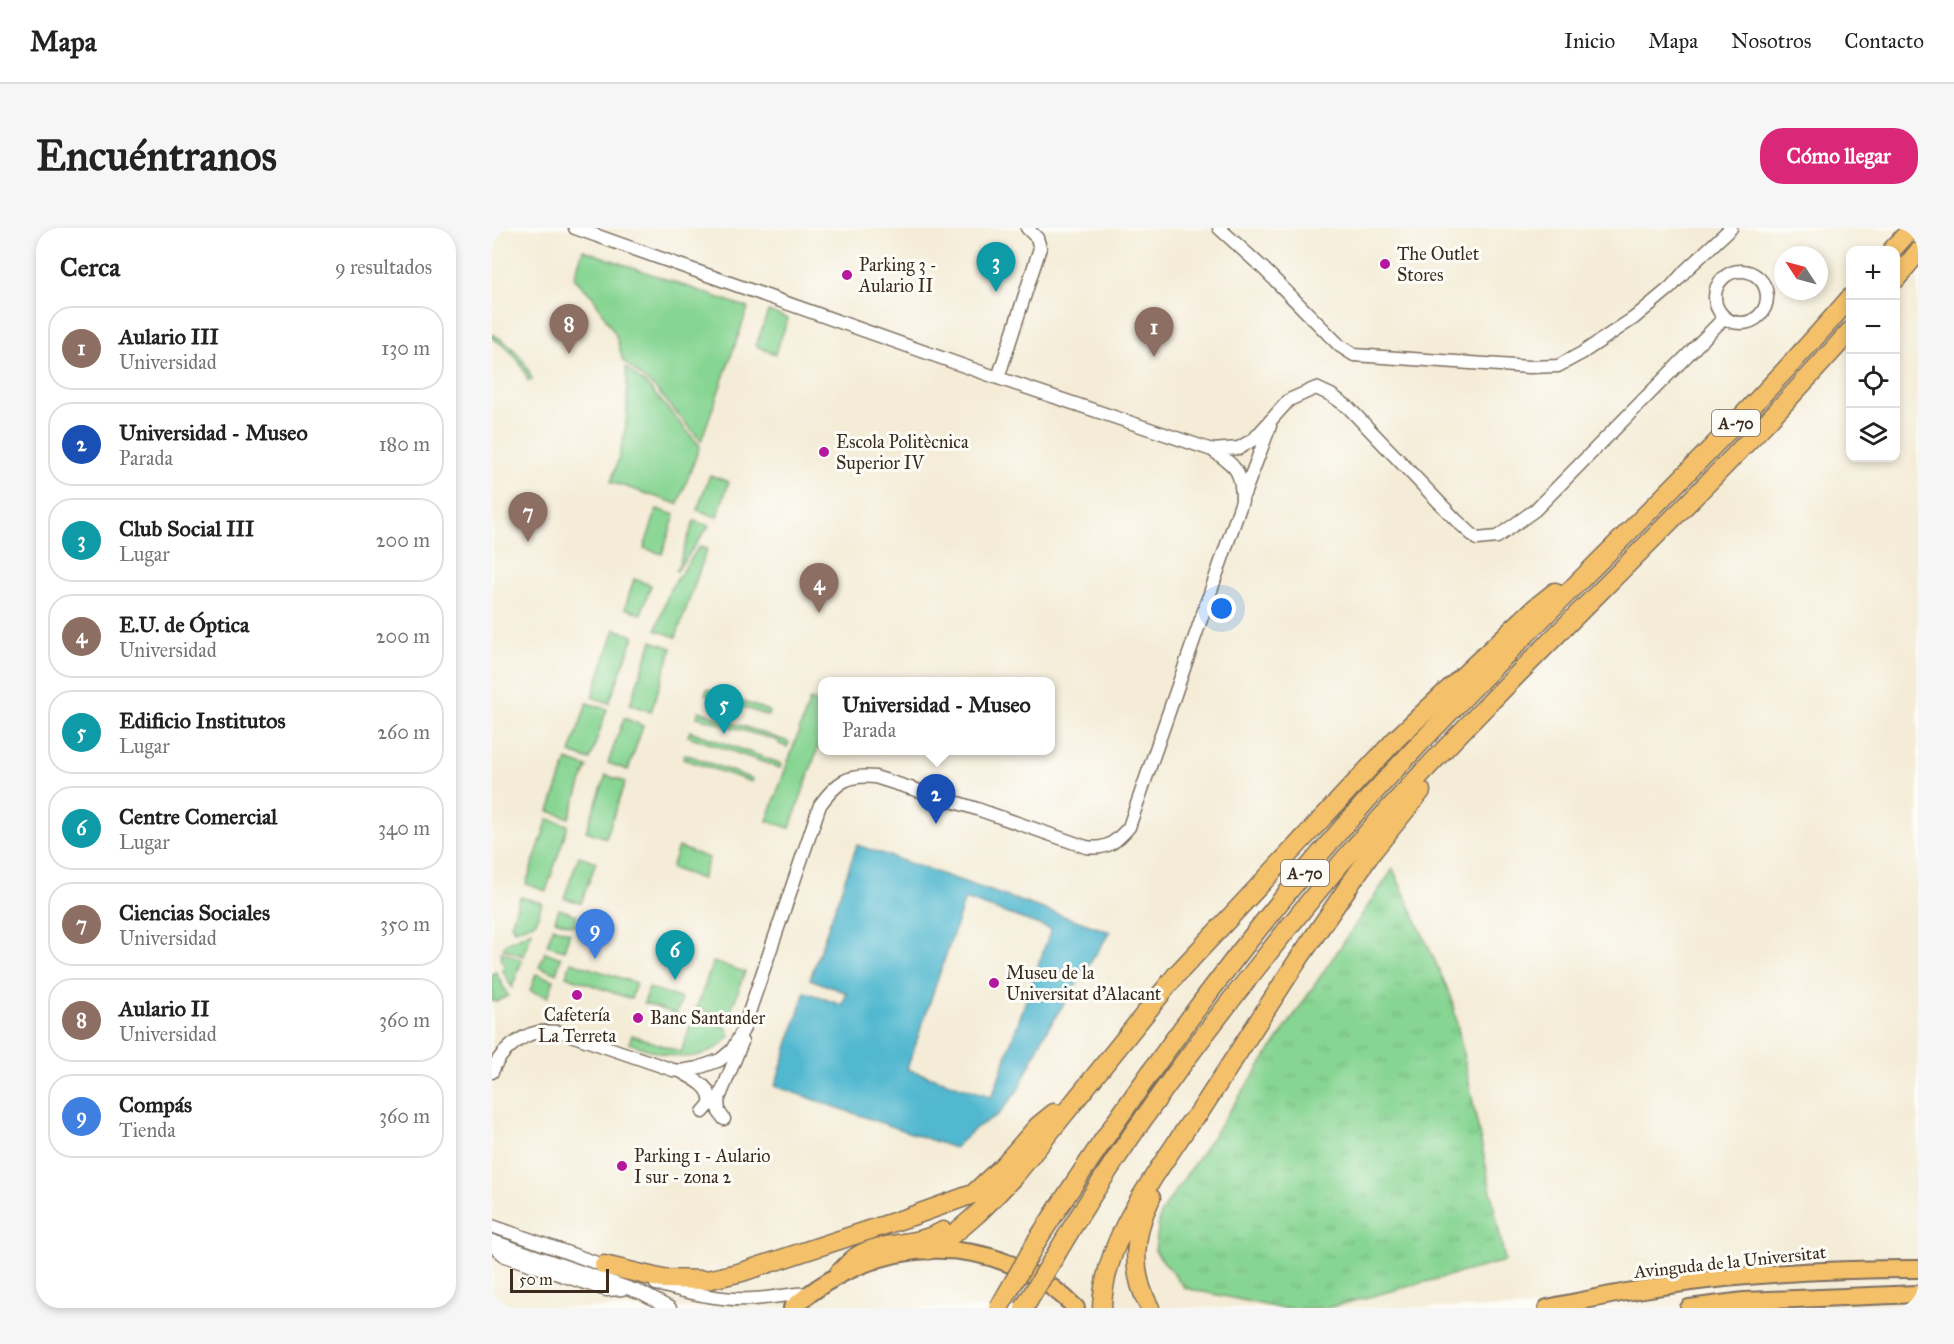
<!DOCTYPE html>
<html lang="es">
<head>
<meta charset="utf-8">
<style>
	:root { --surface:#fff; --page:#f6f6f6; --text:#222; --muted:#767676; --line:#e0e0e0; --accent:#db2777 }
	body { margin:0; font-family:"IM FELL Great Primer",serif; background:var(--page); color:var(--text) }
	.controls { position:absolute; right:18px; top:18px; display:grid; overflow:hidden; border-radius:12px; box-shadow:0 3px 9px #0003 }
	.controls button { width:54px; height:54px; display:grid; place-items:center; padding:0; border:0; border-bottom:2px solid var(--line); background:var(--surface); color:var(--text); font:30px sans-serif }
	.compass { position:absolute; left:1282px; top:18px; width:54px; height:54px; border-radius:50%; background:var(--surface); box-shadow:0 3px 9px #0003; rotate:306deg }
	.scale { position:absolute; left:18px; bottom:15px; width:99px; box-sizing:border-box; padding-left:6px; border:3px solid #3b2a1e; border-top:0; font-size:16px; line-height:21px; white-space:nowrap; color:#3b2a1e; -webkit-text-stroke:4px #fdfcf7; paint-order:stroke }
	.you { position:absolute; left:730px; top:381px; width:21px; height:21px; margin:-15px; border:4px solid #fff; border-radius:50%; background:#1a73e8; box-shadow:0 0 0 9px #1a73e833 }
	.badge { display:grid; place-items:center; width:39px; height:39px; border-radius:50%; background:var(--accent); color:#fff; font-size:20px; font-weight:700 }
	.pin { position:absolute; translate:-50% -50px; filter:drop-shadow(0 2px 3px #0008) }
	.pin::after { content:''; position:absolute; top:32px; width:21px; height:18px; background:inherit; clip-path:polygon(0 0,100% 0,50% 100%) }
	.popup { position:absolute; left:326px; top:449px; width:237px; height:78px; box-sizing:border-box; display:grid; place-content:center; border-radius:12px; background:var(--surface); filter:drop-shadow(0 2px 4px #0005); font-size:20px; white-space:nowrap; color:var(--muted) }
	.popup b { font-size:22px; color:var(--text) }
	.popup::after { content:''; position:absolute; left:50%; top:100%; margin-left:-12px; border:12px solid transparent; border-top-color:var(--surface) }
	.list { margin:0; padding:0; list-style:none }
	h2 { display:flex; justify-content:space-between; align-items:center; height:78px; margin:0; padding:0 24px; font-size:26px }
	h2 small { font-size:20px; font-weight:400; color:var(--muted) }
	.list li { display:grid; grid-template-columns:39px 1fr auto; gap:18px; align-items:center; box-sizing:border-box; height:84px; margin:0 12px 12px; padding:0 12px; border:2px solid var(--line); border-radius:24px }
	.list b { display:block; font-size:22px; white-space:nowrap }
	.list p { margin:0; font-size:20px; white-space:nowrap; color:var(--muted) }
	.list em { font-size:20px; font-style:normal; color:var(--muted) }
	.icon { flex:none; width:33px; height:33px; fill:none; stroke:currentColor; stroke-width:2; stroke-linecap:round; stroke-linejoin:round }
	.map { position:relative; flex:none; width:1426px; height:1080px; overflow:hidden; border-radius:24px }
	header { display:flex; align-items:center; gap:36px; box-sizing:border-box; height:84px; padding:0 30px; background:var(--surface); border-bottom:2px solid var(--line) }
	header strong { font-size:28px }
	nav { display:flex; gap:33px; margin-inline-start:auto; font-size:21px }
	.intro { display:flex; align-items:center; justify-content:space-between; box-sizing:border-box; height:144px; padding:0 36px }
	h1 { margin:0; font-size:42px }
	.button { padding:15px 27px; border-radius:24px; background:var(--accent); color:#fff; font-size:21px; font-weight:700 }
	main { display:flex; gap:36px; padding:0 36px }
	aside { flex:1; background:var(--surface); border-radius:24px; box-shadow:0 3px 9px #0003 }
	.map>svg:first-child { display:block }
	.grass { fill:url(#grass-tufts); stroke:#618058; stroke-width:1.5 }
	.garden { fill:#87d593; stroke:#618058; stroke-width:1.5 }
	.water { fill:#51b8cf; stroke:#467176; stroke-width:1.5; fill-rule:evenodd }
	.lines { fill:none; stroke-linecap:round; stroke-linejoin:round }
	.minor-casing { stroke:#7c6e5f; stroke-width:15 }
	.major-casing { stroke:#7c6e5f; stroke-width:20 }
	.highway-casing { stroke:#7c6e5f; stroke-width:21 }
	.minor { stroke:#fff; stroke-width:12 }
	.major { stroke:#f4c16a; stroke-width:16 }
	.highway { stroke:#f4c16a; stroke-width:18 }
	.highway-bridge-casing { stroke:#7c6e5f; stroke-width:21; stroke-linecap:butt }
	.highway-bridge { stroke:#f4c16a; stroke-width:18 }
	.poi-dot { fill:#b5179e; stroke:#fdfcf7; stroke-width:2 }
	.labels { text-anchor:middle; stroke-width:6; stroke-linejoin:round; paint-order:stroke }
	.shield { fill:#fdfcf7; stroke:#75695f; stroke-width:1.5 }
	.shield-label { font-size:16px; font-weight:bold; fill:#3b2a1e }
	.poi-label { font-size:18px; fill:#3b2a1e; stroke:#fdfcf7; text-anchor:start }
	.street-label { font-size:18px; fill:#3b2a1e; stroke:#fdfcf7 }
</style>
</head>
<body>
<header>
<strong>Mapa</strong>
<nav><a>Inicio</a><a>Mapa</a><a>Nosotros</a><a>Contacto</a></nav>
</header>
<div class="intro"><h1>Encuéntranos</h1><a class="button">Cómo llegar</a></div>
<main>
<aside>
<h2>Cerca<small>9 resultados</small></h2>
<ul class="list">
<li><span class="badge" style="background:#8d6e63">1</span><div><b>Aulario III</b><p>Universidad</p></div><em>130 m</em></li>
<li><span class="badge" style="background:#1a4fb4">2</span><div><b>Universidad - Museo</b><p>Parada</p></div><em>180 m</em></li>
<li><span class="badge" style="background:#0f9aa8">3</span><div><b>Club Social III</b><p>Lugar</p></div><em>200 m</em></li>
<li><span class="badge" style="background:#8d6e63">4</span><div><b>E.U. de Óptica</b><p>Universidad</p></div><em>200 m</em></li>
<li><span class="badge" style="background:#0f9aa8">5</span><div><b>Edificio Institutos</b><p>Lugar</p></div><em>260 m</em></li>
<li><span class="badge" style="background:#0f9aa8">6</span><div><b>Centre Comercial</b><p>Lugar</p></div><em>340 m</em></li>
<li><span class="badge" style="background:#8d6e63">7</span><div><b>Ciencias Sociales</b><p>Universidad</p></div><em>350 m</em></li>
<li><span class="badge" style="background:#8d6e63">8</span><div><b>Aulario II</b><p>Universidad</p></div><em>360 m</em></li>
<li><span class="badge" style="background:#3f7fe0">9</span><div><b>Compás</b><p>Tienda</p></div><em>360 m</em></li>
</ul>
</aside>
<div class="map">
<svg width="1426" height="1080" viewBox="0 0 1426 1080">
	<defs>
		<pattern id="grass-tufts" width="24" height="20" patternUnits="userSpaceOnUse" patternTransform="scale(1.5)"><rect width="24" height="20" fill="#87d593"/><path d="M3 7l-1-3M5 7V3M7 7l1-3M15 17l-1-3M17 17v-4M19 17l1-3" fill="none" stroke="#75b77e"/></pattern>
	</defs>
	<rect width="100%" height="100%" fill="#fdfcf7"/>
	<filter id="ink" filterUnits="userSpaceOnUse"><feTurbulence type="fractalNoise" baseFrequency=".0167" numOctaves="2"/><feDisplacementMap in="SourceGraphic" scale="12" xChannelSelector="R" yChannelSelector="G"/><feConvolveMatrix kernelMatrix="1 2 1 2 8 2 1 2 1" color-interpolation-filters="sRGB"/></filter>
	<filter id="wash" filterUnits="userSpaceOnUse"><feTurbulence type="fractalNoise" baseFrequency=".008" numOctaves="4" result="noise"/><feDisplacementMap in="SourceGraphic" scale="24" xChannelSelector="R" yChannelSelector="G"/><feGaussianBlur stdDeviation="1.35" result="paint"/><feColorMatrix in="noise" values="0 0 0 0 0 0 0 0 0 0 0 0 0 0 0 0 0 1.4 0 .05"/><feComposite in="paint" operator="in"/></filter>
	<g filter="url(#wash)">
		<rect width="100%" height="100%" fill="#f4ecd7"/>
		<path class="grass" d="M 901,641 L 960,771 L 1013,1033 L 835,1080 L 787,1080 L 693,1060 L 663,1023 L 668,986 Z"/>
		<path class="garden" d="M 91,22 L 256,80 L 209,213 L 164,161 L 131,133 L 124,107 L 116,94 L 101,69 L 82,50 Z
			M 276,83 L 296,91 L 283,126 L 264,118 Z
			M 0,106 C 19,116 34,131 40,152 L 36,153 C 30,133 18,120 0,110 Z
			M 134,140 L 156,158 L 208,218 L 186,276 L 119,254 C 134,211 138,185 134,140 Z
			M 218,247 L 237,254 L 225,289 L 205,282 Z
			M 165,281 L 183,287 L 170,326 L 152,320 Z
			M 202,293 L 217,298 L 184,344 Z
			M 207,319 L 215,321 L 184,409 L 164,402 L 178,361 Z
			M 142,351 L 159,357 L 149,386 L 133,380 Z
			M 123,401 L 142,408 L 117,475 L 100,469 Z
			M 160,413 L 180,420 L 159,484 L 138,476 Z
			M 215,461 L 277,483 L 276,488 L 213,466 Z
			M 318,472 L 330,476 L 330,508 L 298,600 L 275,593 Z
			M 95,475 L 115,481 L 98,532 L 78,525 Z
			M 207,483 L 297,514 L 295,519 L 287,516 L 287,513 L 205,489 Z
			M 132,490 L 151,498 L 136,542 L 116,535 Z
			M 198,503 L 290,536 L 288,540 L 196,508 Z
			M 193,526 L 261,551 L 260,554 L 191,531 Z
			M 75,532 L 95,539 L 77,590 L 57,583 Z
			M 114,547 L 133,554 L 114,610 L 94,603 Z
			M 56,591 L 76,597 L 54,663 L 34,656 Z
			M 186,619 L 217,630 L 210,651 L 179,640 Z
			M 87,628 L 104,634 L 89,675 L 72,670 Z
			M 28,669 L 50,675 L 44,694 L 22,702 L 19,697 Z
			M 67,681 L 85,687 L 82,698 L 63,692 Z
			M 61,699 L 78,705 L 72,722 L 55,717 Z
			M 40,703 L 32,728 L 11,721 L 14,715 Z
			M 9,724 L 30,732 L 20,760 L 10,741 L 13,739 L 8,730 Z
			M 53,724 L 69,730 L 64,745 L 47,739 Z
			M 79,734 L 144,755 L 139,771 L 74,748 Z
			M 221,734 L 253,744 L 236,791 L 205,780 Z
			M 4,744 L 16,768 L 4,774 L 0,773 L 0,746 Z
			M 44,746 L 62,752 L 56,769 L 38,763 Z
			M 157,760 L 190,771 L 184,786 L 152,775 Z
			M 202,788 L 234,799 L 238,808 C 209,841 173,828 137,815 L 140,807 L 189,824 Z"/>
		<path class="water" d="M 365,617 L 618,704 L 553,805 L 526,862 L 507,886 L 485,899 L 462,920 L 283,858 L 313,764 L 350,777 L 355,765 L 318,751 ZM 473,671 L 559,701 L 500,869 L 415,841 Z"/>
	</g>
	<g filter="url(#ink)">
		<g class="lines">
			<g class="minor-casing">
				<path id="minor" d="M 727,0 L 772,41 L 848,118 L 862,127 L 1037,139 L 1066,138 L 1090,125 L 1142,90 L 1179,59 L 1194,42 L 1239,0
					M1223 69a26 26 0 1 1 52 0a26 26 0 1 1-52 0Z
					M 506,150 L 548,20 L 545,10 L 535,0
					M 720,222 L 747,220 L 762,211 L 797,172 L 824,160 L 839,167 L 856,179 L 964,292 L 985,311 L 1005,309 L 1043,282 L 1233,89
					M 752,266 L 778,198
					M 188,843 C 201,851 221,858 218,876 L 211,884
					M 0,844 C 6,826 27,808 46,804 C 54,803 62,804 70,804 L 181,842 L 188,843 L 206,840 L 228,832 L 240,822 L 251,802 L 328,577 C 344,555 355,546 383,549 L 485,581 L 594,619 C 615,622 624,614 637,599 L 750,273 C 750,243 744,238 720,222 L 506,150 L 83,0
					M 232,891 L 227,884 L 226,873 L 250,814
					M 0,998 L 119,1040
					M 0,1013 L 150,1065 L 178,1080
					M 0,1017 L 13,1028 L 114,1062 L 130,1061
					M 164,1056 C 194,1064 229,1073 261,1071 C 279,1070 298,1066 317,1065"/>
			</g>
			<g class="major-casing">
				<path id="major" d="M 300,1080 C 383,1006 502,999 584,1080
					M 1055,1080 C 1085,1074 1116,1067 1146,1062 C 1237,1046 1333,1041 1426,1041
					M 1197,1080 L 1252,1073 L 1426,1066"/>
			</g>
			<g class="highway-casing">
				<path id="highway" d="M 1400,22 L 1420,0
					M 1404,51 L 1426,24
					M 546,1011 C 645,857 753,707 876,571 C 1032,400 1206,245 1358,70
					M 437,1022 C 471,1003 498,974 524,946 L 685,746 L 904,511 L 1044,379 L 1063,364
					M 566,1023 C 626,921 696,825 770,733 C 806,687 843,640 883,596 C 1036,427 1207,274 1358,103
					M 112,1037 L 171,1051 L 215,1052 L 250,1044 L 420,988 L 481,966 L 511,938 L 546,898 L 562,885
					M 347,1045 C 353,1040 358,1033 364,1029 C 386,1013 424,1019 451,1003
					M 610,1080 C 612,1011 661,951 697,896 L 707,885 L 804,735 L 880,624 L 929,563
					M 658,1080 C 638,1045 641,1006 659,970"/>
			</g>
			<use href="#minor" class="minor"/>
			<use href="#major" class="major"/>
			<use href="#highway" class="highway"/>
			<g class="highway-bridge-casing">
				<path id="highway-bridge" d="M 507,1080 L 546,1011
					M 532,1080 L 566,1023"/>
			</g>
			<use href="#highway-bridge" class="highway-bridge"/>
		</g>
	</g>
	<g class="poi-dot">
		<circle cx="893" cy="36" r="6"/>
		<circle cx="355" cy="47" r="6"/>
		<circle cx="332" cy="224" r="6"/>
		<circle cx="502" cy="755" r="6"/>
		<circle cx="85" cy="767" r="6"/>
		<circle cx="146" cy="790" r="6"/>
		<circle cx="130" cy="938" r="6"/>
	</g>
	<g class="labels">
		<g class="shield">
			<rect x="1220" y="182" width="48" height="26" rx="4.5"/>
			<rect x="789" y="632" width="48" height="26" rx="4.5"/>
		</g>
		<g class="shield-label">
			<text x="1244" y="201">A-70</text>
			<text x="813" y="651">A-70</text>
		</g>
		<g class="poi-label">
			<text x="905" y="32">The Outlet<tspan x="905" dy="21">Stores</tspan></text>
			<text x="367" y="43">Parking 3 -<tspan x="367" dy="21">Aulario II</tspan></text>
			<text x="344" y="220">Escola Politècnica<tspan x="344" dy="21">Superior IV</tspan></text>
			<text x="514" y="751">Museu de la<tspan x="514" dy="21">Universitat d'Alacant</tspan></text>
			<text x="85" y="793" text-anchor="middle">Cafetería<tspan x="85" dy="21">La Terreta</tspan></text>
			<text x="158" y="796">Banc Santander</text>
			<text x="142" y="934">Parking 1 - Aulario<tspan x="142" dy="21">I sur - zona 2</tspan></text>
		</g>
		<g class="street-label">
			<text transform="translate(1238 1034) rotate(-6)" y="6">Avinguda de la Universitat</text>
		</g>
	</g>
</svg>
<div class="controls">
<button>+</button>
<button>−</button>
<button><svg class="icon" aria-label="locate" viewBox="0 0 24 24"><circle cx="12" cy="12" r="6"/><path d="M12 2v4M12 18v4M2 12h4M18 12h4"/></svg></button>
<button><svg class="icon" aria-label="layers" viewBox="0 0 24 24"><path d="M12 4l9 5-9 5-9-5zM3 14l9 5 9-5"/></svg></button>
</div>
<svg class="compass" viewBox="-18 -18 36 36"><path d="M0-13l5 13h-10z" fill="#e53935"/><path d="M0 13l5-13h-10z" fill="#767676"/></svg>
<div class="scale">50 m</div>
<div class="you"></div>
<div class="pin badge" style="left:662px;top:129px;background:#8d6e63">1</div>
<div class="pin badge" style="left:444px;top:596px;background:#1a4fb4">2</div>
<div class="popup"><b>Universidad - Museo</b>Parada</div>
<div class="pin badge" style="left:504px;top:64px;background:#0f9aa8">3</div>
<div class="pin badge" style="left:327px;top:385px;background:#8d6e63">4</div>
<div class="pin badge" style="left:232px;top:506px;background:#0f9aa8">5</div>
<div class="pin badge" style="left:183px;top:752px;background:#0f9aa8">6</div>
<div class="pin badge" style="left:36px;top:314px;background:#8d6e63">7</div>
<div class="pin badge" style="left:77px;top:126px;background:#8d6e63">8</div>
<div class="pin badge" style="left:103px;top:731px;background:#3f7fe0">9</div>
</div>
</main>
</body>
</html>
